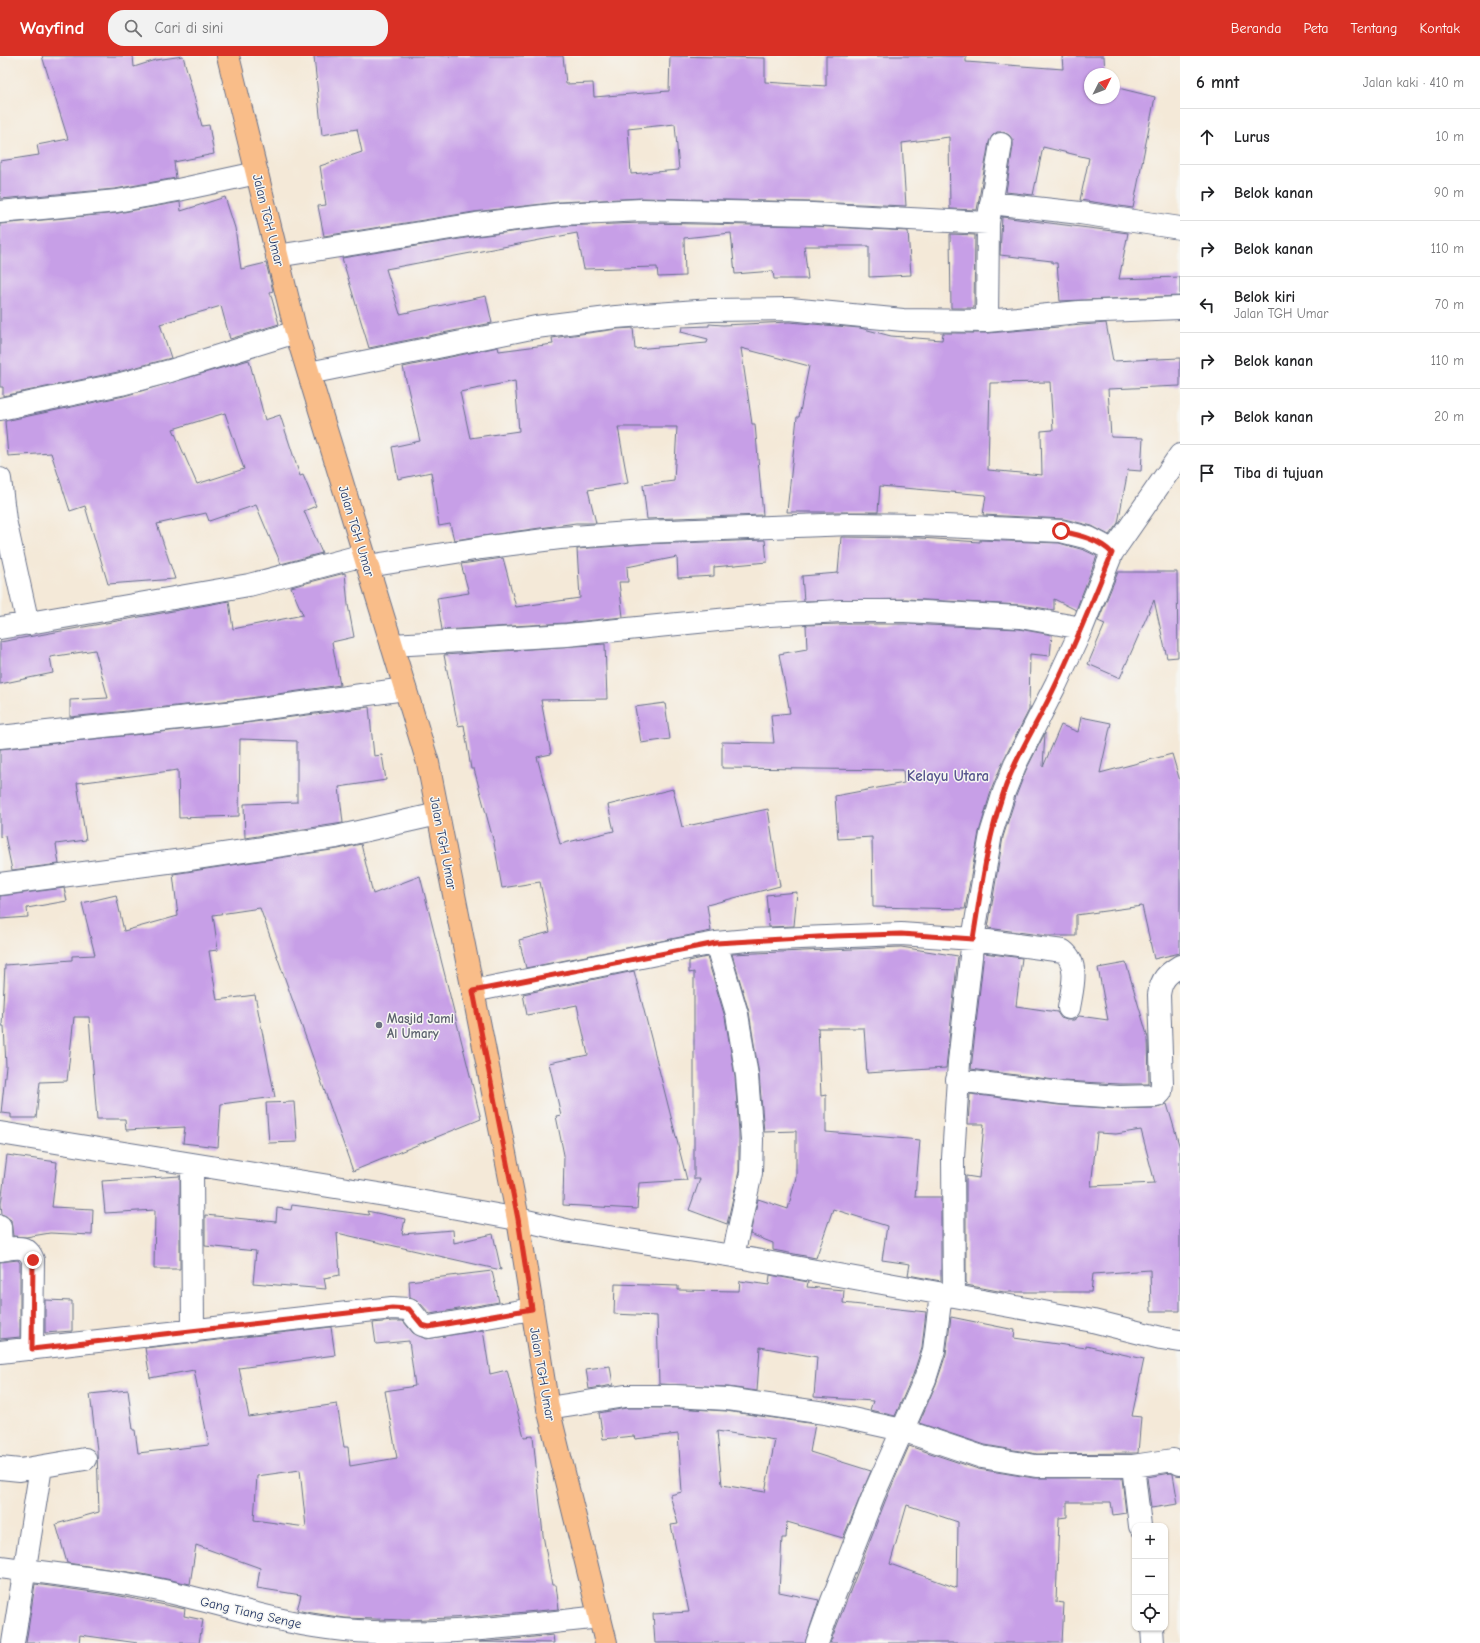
<!DOCTYPE html>
<html lang="id">
<head>
<meta charset="utf-8">
<style>
	:root { --surface:#fff; --page:#f2f2f2; --text:#202124; --muted:#757577; --line:#e0e0e0; --accent:#d93025 }
	body { margin:0; font-family:"Comic Neue",sans-serif; background:var(--page); color:var(--text) }
	.controls { position:absolute; right:12px; bottom:12px; display:grid; overflow:hidden; border-radius:8px; box-shadow:0 1px 3px #0004 }
	.controls button { width:36px; height:36px; display:grid; place-items:center; padding:0; border:0; border-bottom:1px solid var(--line); background:var(--surface); color:var(--text); font:20px sans-serif }
	.compass { position:absolute; left:1084px; top:12px; width:36px; height:36px; border-radius:50%; background:var(--surface); box-shadow:0 1px 3px #0004; rotate:48deg }
	.stop { position:absolute; width:12px; height:12px; margin:-9px; border:3px solid #d93025; border-radius:50%; background:#fff }
	.stop.end { background:#d93025; border-color:#fff; box-shadow:0 1px 4px #0008 }
	.list { margin:0; padding:0; list-style:none }
	h2 { display:flex; justify-content:space-between; align-items:center; height:52px; margin:0; padding:0 16px; font-size:17px }
	h2 small { font-size:13px; font-weight:400; color:var(--muted) }
	.list li { display:grid; grid-template-columns:26px 1fr auto; gap:12px; align-items:center; box-sizing:border-box; height:56px; padding:0 16px; border-top:1px solid var(--line) }
	.list b { display:block; font-size:15px; white-space:nowrap }
	.list p { margin:0; font-size:13px; white-space:nowrap; color:var(--muted) }
	.list em { font-size:13px; font-style:normal; color:var(--muted) }
	.icon { flex:none; width:22px; height:22px; fill:none; stroke:currentColor; stroke-width:2; stroke-linecap:round; stroke-linejoin:round }
	.map { position:relative; flex:none; width:1180px; height:1587px; overflow:hidden }
	header { display:flex; align-items:center; gap:24px; box-sizing:border-box; height:56px; padding:0 20px; background:var(--accent); color:#fff }
	header strong { font-size:19px }
	nav { display:flex; gap:22px; margin-inline-start:auto; font-size:14px }
	.search { width:280px; height:36px; background:var(--page); display:flex; align-items:center; gap:10px; box-sizing:border-box; padding:0 14px; border-radius:16px; color:var(--muted); font-size:15px }
	main { display:flex }
	aside { flex:1; background:var(--surface) }
	.map>svg:first-child { display:block }
	.building { fill:#c79fe7; fill-rule:evenodd }
	.lines { fill:none; stroke-linecap:round; stroke-linejoin:round }
	.minor-casing { stroke:#677089; stroke-width:24 }
	.major-casing { stroke:#677089; stroke-width:24 }
	.minor { stroke:#fff; stroke-width:22 }
	.major { stroke:#f9bd89; stroke-width:22 }
	.route { stroke:#d93025; stroke-width:5 }
	.worship-dot { fill:#6b7280; stroke:#f6f6f2; stroke-width:1.5 }
	.labels { text-anchor:middle; stroke-width:3; stroke-linejoin:round; paint-order:stroke }
	.street-label { font-size:13px; fill:#1b2f5e; stroke:#f6f6f2 }
	.worship-label { font-size:13px; font-weight:bold; fill:#5b616d; stroke:#f6f6f2; text-anchor:start }
	.quarter-label { font-size:15px; font-weight:bold; fill:#57568e; stroke:#f6f6f2 }
</style>
</head>
<body>
<header>
<strong>Wayfind</strong>
<div class="search"><svg class="icon" aria-label="search" viewBox="0 0 24 24"><circle cx="10" cy="10" r="6"/><path d="M15 15l6 6"/></svg>Cari di sini</div>
<nav><a>Beranda</a><a>Peta</a><a>Tentang</a><a>Kontak</a></nav>
</header>
<main>
<div class="map">
<svg width="1180" height="1587" viewBox="0 0 1180 1587">
	<rect width="100%" height="100%" fill="#f6f6f2"/>
	<filter id="ink" filterUnits="userSpaceOnUse"><feTurbulence type="fractalNoise" baseFrequency=".025" numOctaves="2"/><feDisplacementMap in="SourceGraphic" scale="8" xChannelSelector="R" yChannelSelector="G"/><feConvolveMatrix kernelMatrix="1 2 1 2 8 2 1 2 1" color-interpolation-filters="sRGB"/></filter>
	<filter id="wash" filterUnits="userSpaceOnUse"><feTurbulence type="fractalNoise" baseFrequency=".012" numOctaves="4" result="noise"/><feDisplacementMap in="SourceGraphic" scale="16" xChannelSelector="R" yChannelSelector="G"/><feGaussianBlur stdDeviation="0.9" result="paint"/><feColorMatrix in="noise" values="0 0 0 0 0 0 0 0 0 0 0 0 0 0 0 0 0 1.4 0 .05"/><feComposite in="paint" operator="in"/></filter>
	<g filter="url(#wash)">
		<rect width="100%" height="100%" fill="#f4e9d8"/>
		<g id="blocks">
			<path class="building" d="M 42,0 L 133,0 L 134,11 L 156,4 L 183,0 L 202,70 L 209,69 L 214,98 L 174,106 L 176,122 L 115,133 L 0,143 L 0,105 L 39,99 L 37,89 L 68,83 Z
				M 314,0 L 563,0 L 566,28 L 593,27 L 594,41 L 669,35 L 670,0 L 765,2 L 765,26 L 826,30 L 826,0 L 966,0 L 966,6 L 1063,13 L 1062,0 L 1104,0 L 1105,18 L 1090,18 L 1090,42 L 1114,42 L 1114,31 L 1155,41 L 1133,152 L 1080,144 L 1089,102 L 1043,91 L 1033,139 L 1006,136 L 1013,90 L 1013,84 L 1009,79 L 1003,76 L 997,76 L 992,80 L 989,86 L 977,154 L 950,153 L 949,81 L 902,87 L 906,150 L 812,146 L 642,142 L 559,146 L 474,156 L 324,180 L 318,150 L 326,149 L 320,110 L 362,96 L 357,73 L 322,79 ZM 675,68 L 679,114 L 631,118 L 628,73 Z
				M 225,141 L 235,172 L 241,213 L 266,207 L 273,235 L 270,236 L 279,268 L 230,283 L 221,250 L 160,268 L 171,302 L 118,316 L 3,340 L 3,331 L 0,331 L 0,168 L 118,157 L 180,146 L 181,155 Z
				M 1002,161 L 1128,177 L 1119,223 L 1180,221 L 1180,240 L 1060,245 L 1057,207 L 1052,207 L 1052,205 L 1000,199 Z
				M 642,167 L 812,170 L 908,175 L 911,219 L 869,221 L 869,190 L 804,190 L 808,223 L 774,223 L 773,215 L 735,218 L 731,177 L 684,182 L 685,220 L 658,221 L 657,211 L 584,213 L 577,177 L 386,213 L 400,258 L 486,240 L 492,267 L 369,292 L 342,202 L 478,180 L 561,170 Z
				M 950,178 L 975,179 L 974,252 L 951,252 Z
				M 789,266 L 860,272 L 891,280 L 942,284 L 943,277 L 988,277 L 1106,267 L 1113,305 L 1180,302 L 1180,330 L 1108,333 L 1111,381 L 1143,382 L 1141,415 L 1128,414 L 1118,467 L 1109,479 L 1092,470 L 1064,463 L 983,459 L 986,439 L 880,430 L 878,456 L 787,456 L 797,361 L 799,361 L 809,310 L 741,292 L 752,368 L 755,368 L 763,459 L 647,463 L 643,429 L 674,425 L 677,371 L 618,371 L 628,427 L 588,434 L 596,467 L 576,467 L 454,484 L 450,468 L 439,470 L 431,416 L 398,423 L 392,391 L 420,385 L 403,311 L 498,291 L 499,295 L 553,288 L 552,282 L 617,273 L 633,272 L 635,293 L 707,287 L 708,283 L 681,276 L 682,271 L 709,270 L 709,268 L 723,269 ZM 515,325 L 519,375 L 470,382 L 460,336 ZM 1050,326 L 1053,374 L 1041,375 L 1042,419 L 988,414 L 990,327 Z
				M 249,304 L 265,364 L 280,359 L 300,420 L 303,419 L 316,450 L 304,455 L 322,497 L 281,508 L 256,449 L 209,465 L 206,457 L 157,468 L 175,523 L 108,528 L 85,450 L 70,455 L 51,397 L 8,400 L 5,365 L 124,340 ZM 225,357 L 244,413 L 197,428 L 173,373 Z
				M 841,481 L 920,482 L 980,486 L 980,484 L 1059,487 L 1084,494 L 1097,500 L 1076,554 L 1054,543 L 1054,554 L 1021,549 L 906,543 L 804,545 L 802,520 L 838,517 Z
				M 765,484 L 767,506 L 714,511 L 714,520 L 678,522 L 677,501 L 627,511 L 628,526 L 619,526 L 623,561 L 566,567 L 442,574 L 437,542 L 469,537 L 461,508 L 503,502 L 516,551 L 580,542 L 577,493 L 644,488 Z
				M 1118,516 L 1177,516 L 1178,601 L 1167,602 L 1154,544 L 1120,622 L 1088,608 L 1105,568 L 1098,565 Z
				M 345,517 L 348,549 L 354,581 L 332,586 L 340,629 L 243,643 L 70,661 L 70,644 L 108,642 L 95,594 L 50,601 L 53,617 L 0,628 L 0,586 L 229,545 L 233,573 L 303,559 L 291,531 Z
				M 841,568 L 905,568 L 1019,573 L 1052,579 L 1050,600 L 1030,598 L 1029,654 L 1004,703 L 992,732 L 979,776 L 965,853 L 873,851 L 872,781 L 838,783 L 835,740 L 904,727 L 903,714 L 722,712 L 722,686 L 774,687 L 771,659 L 790,657 L 779,598 L 807,593 L 806,569 Z
				M 605,588 L 607,643 L 541,644 L 551,698 L 537,701 L 560,788 L 614,775 L 608,749 L 673,733 L 682,771 L 768,753 L 780,830 L 707,849 L 711,875 L 526,912 L 519,884 L 550,876 L 540,826 L 502,832 L 494,787 L 474,713 L 471,713 L 464,669 L 458,670 L 444,599 Z
				M 665,647 L 670,683 L 641,687 L 635,651 Z
				M 369,651 L 374,700 L 382,699 L 386,724 L 339,731 L 343,767 L 245,782 L 244,748 L 297,746 L 297,685 L 240,683 L 239,760 L 179,762 L 178,714 L 77,727 L 86,784 L 56,788 L 59,808 L 12,814 L 5,780 L 0,781 L 0,693 L 246,667 Z
				M 1081,661 L 1111,667 L 1100,717 L 1172,698 L 1180,725 L 1180,897 L 1154,903 L 1142,850 L 1076,859 L 1076,880 L 1047,880 L 988,872 L 1003,781 L 1016,740 L 1026,714 L 1045,677 L 1043,711 L 1061,669 L 1078,676 Z
				M 361,788 L 373,838 L 420,820 L 481,1063 L 353,1115 L 260,852 L 213,859 L 218,894 L 209,895 L 217,944 L 255,939 L 275,1041 L 221,1048 L 218,1091 L 183,1087 L 185,1071 L 126,1074 L 125,1063 L 97,1063 L 89,961 L 74,961 L 67,1025 L 40,1026 L 36,1062 L 11,1062 L 11,1058 L 1,1057 L 6,1010 L 4,970 L 2,970 L 5,909 L 72,904 L 72,900 L 95,899 L 82,847 L 116,839 L 124,875 L 178,860 L 173,818 L 338,793 Z
				M 64,832 L 67,845 L 27,852 L 28,861 L 0,863 L 0,840 Z
				M 797,836 L 794,870 L 769,871 L 766,839 Z
				M 901,891 L 958,900 L 946,1012 L 867,1017 L 864,972 L 818,972 L 821,1040 L 826,1039 L 826,1076 L 920,1084 L 915,1141 L 941,1141 L 941,1225 L 908,1219 L 910,1208 L 882,1204 L 887,1170 L 833,1153 L 816,1202 L 773,1194 L 773,1187 L 750,1178 L 758,1143 L 788,1153 L 796,1121 L 796,1075 L 764,1076 L 759,1019 L 749,956 L 732,898 Z
				M 984,897 L 1022,902 L 1016,950 L 1057,956 L 1061,962 L 1067,964 L 1074,964 L 1079,960 L 1108,964 L 1098,912 L 1126,907 L 1148,982 L 1149,1028 L 1119,1028 L 1062,1025 L 971,1013 Z
				M 707,901 L 725,961 L 735,1021 L 739,1076 L 739,1115 L 727,1168 L 689,1154 L 700,1123 L 694,1123 L 694,916 L 689,917 L 689,905 Z
				M 634,915 L 687,1124 L 639,1127 L 637,1153 L 563,1149 L 564,1099 L 556,1060 L 561,1059 L 549,1007 L 588,999 L 577,949 L 527,959 L 523,938 Z
				M 970,1038 L 1059,1049 L 1118,1053 L 1157,1052 L 1167,1048 L 1180,1092 L 1180,1255 L 1151,1255 L 1150,1214 L 1093,1218 L 1091,1236 L 1004,1236 L 966,1229 L 966,1120 L 979,1122 L 984,1068 L 968,1068 ZM 1141,1074 L 1155,1127 L 1091,1130 L 1097,1077 L 1116,1078 Z
				M 294,1046 L 297,1086 L 269,1087 L 266,1047 Z
				M 7,1099 L 57,1106 L 52,1151 L 93,1153 L 92,1179 L 50,1177 L 26,1181 L 13,1180 L 11,1164 L 2,1158 L 1,1148 Z
				M 180,1120 L 180,1213 L 154,1213 L 155,1154 L 105,1157 L 102,1125 Z
				M 292,1149 L 369,1159 L 367,1155 L 405,1163 L 402,1178 L 453,1174 L 454,1187 L 493,1178 L 501,1214 L 337,1177 L 340,1219 L 324,1222 L 326,1233 L 253,1227 L 256,1195 L 205,1190 L 205,1159 L 276,1166 L 277,1152 L 291,1154 Z
				M 18,1204 L 20,1207 L 20,1281 L 0,1283 L 0,1206 Z
				M 492,1215 L 499,1246 L 430,1258 L 418,1245 L 410,1241 L 409,1225 Z
				M 770,1219 L 808,1226 L 807,1231 L 844,1234 L 843,1247 L 926,1256 L 922,1291 L 913,1319 L 895,1360 L 870,1354 L 873,1345 L 814,1341 L 817,1301 L 760,1291 L 757,1335 L 728,1331 L 659,1328 L 657,1260 L 614,1258 L 615,1228 L 678,1230 L 678,1234 L 739,1235 L 740,1225 L 769,1229 Z
				M 45,1244 L 72,1245 L 72,1275 L 45,1277 Z
				M 951,1261 L 1015,1274 L 1014,1282 L 1086,1292 L 1086,1290 L 1144,1303 L 1132,1360 L 1141,1361 L 1138,1397 L 1037,1398 L 985,1389 L 919,1367 L 936,1328 L 946,1298 Z
				M 392,1265 L 403,1265 L 413,1277 L 426,1283 L 483,1274 L 490,1318 L 507,1314 L 524,1381 L 533,1380 L 543,1479 L 552,1529 L 556,1529 L 559,1553 L 471,1561 L 406,1564 L 345,1562 L 306,1556 L 297,1554 L 301,1539 L 257,1532 L 260,1512 L 196,1489 L 190,1528 L 142,1518 L 67,1507 L 56,1468 L 99,1456 L 97,1394 L 90,1338 L 128,1334 L 133,1374 L 135,1374 L 138,1397 L 209,1389 L 194,1314 L 150,1322 L 145,1292 L 189,1287 L 193,1288 L 200,1286 L 331,1271 L 335,1299 L 239,1312 L 249,1361 L 337,1348 L 344,1391 L 348,1391 L 350,1410 L 397,1402 L 385,1335 L 415,1330 L 409,1285 L 376,1288 L 373,1267 ZM 300,1414 L 306,1471 L 254,1464 L 257,1420 Z
				M 610,1310 L 613,1329 L 589,1333 L 586,1313 Z
				M 626,1352 L 675,1352 L 726,1355 L 815,1368 L 810,1396 L 871,1415 L 843,1482 L 787,1466 L 786,1482 L 782,1482 L 779,1536 L 819,1544 L 805,1587 L 655,1587 L 653,1558 L 689,1556 L 671,1469 L 678,1468 L 670,1439 L 682,1436 L 678,1378 L 635,1383 L 634,1380 L 603,1383 L 599,1357 ZM 717,1375 L 775,1384 L 765,1436 L 722,1429 Z
				M 909,1390 L 978,1413 L 1034,1422 L 1122,1422 L 1126,1457 L 1113,1459 L 1111,1446 L 1067,1446 L 1067,1461 L 1059,1462 L 1056,1546 L 1064,1547 L 1062,1587 L 830,1587 L 886,1443 ZM 907,1449 L 958,1466 L 957,1532 L 890,1508 Z
				M 1171,1417 L 1173,1418 L 1178,1448 L 1151,1452 L 1147,1421 Z
				M 35,1528 L 115,1539 L 185,1553 L 184,1560 L 203,1564 L 199,1587 L 138,1587 L 80,1579 L 79,1587 L 26,1587 Z
				M 553,1579 L 554,1587 L 479,1586 L 506,1584 Z"/>
		</g>
	</g>
	<g filter="url(#ink)">
		<use href="#blocks" fill-opacity="0" stroke="#677089" stroke-width="1"/>
		<g class="lines">
			<g class="minor-casing">
				<path id="minor" d="M 991,147 L 1080,157 L 1180,172
					M 0,156 L 117,145 L 178,134 L 257,117
					M 277,200 L 476,168 L 560,158 L 642,154 L 812,158 L 988,167
					M 987,265 L 988,167 L 1001,88
					M 309,317 L 536,271 L 616,261 L 711,254 L 790,253 L 903,264 L 987,265 L 1079,256 L 1180,252
					M 0,353 L 121,328 L 170,315 L 296,276
					M 0,423 L 5,464 L 28,568
					M 368,510 L 481,492 L 560,482 L 643,476 L 851,468 L 920,469 L 1061,475 L 1089,482 L 1106,491 L 1112,497
					M 0,572 L 249,529 L 364,499
					M 392,589 L 567,579 L 769,559 L 841,555 L 905,555 L 1020,561 L 1082,572
					M 0,681 L 245,655 L 405,633
					M 0,828 L 183,804 L 336,781 L 438,758
					M 716,887 L 737,958 L 747,1020 L 752,1084 L 751,1117 L 733,1200
					M 473,935 L 666,896 L 716,887 L 748,884 L 901,878 L 973,883 L 1063,895 C 1080,908 1072,933 1069,952
					M 957,1024 L 1061,1037 L 1119,1041 L 1157,1040 L 1161,1036 L 1162,1027 L 1159,939 C 1161,923 1167,918 1180,910
					M 0,1077 L 391,1140 L 518,1163 L 570,1175 L 733,1200 L 1093,1265 L 1161,1282 L 1180,1285
					M 192,1109 L 193,1276
					M 0,1170 L 1,1194
					M 0,1194 C 15,1192 27,1187 33,1204 L 32,1293
					M 954,1240 L 953,1102 L 959,1006 L 973,883 L 991,778 L 1004,736 L 1015,709 L 1056,628 L 1082,572 L 1112,497 L 1180,399
					M 0,1296 L 392,1252 L 409,1253 L 422,1269 L 429,1271 L 532,1253
					M 548,1352 L 625,1340 L 675,1340 L 727,1343 L 825,1357 L 902,1374 L 982,1401 L 1036,1410 L 1133,1410 L 1173,1404 L 1180,1408
					M 1133,1410 L 1140,1470
					M 0,1412 L 20,1414 L 85,1403
					M 0,1511 C 63,1519 125,1525 186,1540 C 240,1553 289,1569 344,1574 C 430,1582 515,1570 600,1561
					M 1152,1572 L 1153,1587
					M 13,1587 L 41,1411
					M 817,1587 L 832,1545 L 874,1438 L 925,1323 L 934,1294 L 941,1238"/>
			</g>
			<g class="major-casing">
				<path id="major" d="M 228,0 L 296,276 L 428,707 L 518,1163 L 548,1352 L 606,1587"/>
			</g>
			<use href="#minor" class="minor"/>
			<use href="#major" class="major"/>
		</g>
	</g>
	<g class="lines" filter="url(#ink)">
		<path class="route" d="M 33,1204 L 32,1293 L 392,1252 L 409,1253 L 422,1269 L 429,1271 L 532,1253 L 518,1163 L 473,935 L 716,887 L 835,880 L 901,878 L 973,883 C 981,834 987,785 1003,738 C 1016,699 1039,665 1056,628 C 1077,585 1094,541 1112,497 C 1098,483 1079,479 1061,475"/>
	</g>
	<circle class="worship-dot" cx="379" cy="969" r="4"/>
	<g class="labels">
		<g class="street-label">
			<text transform="translate(269 164) rotate(76)" y="5">Jalan TGH Umar</text>
			<text transform="translate(357 475) rotate(73)" y="5">Jalan TGH Umar</text>
			<text transform="translate(444 787) rotate(79)" y="5">Jalan TGH Umar</text>
			<text transform="translate(543 1318) rotate(80)" y="5">Jalan TGH Umar</text>
			<text transform="translate(251 1556) rotate(13)" y="5">Gang Tiang Senge</text>
		</g>
		<g class="worship-label">
			<text x="387" y="967">Masjid Jami<tspan x="387" dy="15">Al Umary</tspan></text>
		</g>
		<g class="quarter-label">
			<text x="948" y="725">Kelayu Utara</text>
		</g>
	</g>
</svg>
<div class="controls">
<button>+</button>
<button>−</button>
<button><svg class="icon" aria-label="locate" viewBox="0 0 24 24"><circle cx="12" cy="12" r="6"/><path d="M12 2v4M12 18v4M2 12h4M18 12h4"/></svg></button>
</div>
<svg class="compass" viewBox="-18 -18 36 36"><path d="M0-13l5 13h-10z" fill="#e53935"/><path d="M0 13l5-13h-10z" fill="#757577"/></svg>
<div class="stop" style="left:1061px;top:475px"></div>
<div class="stop end" style="left:33px;top:1204px"></div>
</div>
<aside>
<h2>6 mnt<small>Jalan kaki · 410 m</small></h2>
<ul class="list">
<li><svg class="icon" aria-label="ahead" viewBox="0 0 24 24"><path d="M12 20V5M6 11l6-6 6 6"/></svg><div><b>Lurus</b></div><em>10 m</em></li>
<li><svg class="icon" aria-label="right" viewBox="0 0 24 24"><path d="M7 20v-9h11M14 6l5 5-5 5"/></svg><div><b>Belok kanan</b></div><em>90 m</em></li>
<li><svg class="icon" aria-label="right" viewBox="0 0 24 24"><path d="M7 20v-9h11M14 6l5 5-5 5"/></svg><div><b>Belok kanan</b></div><em>110 m</em></li>
<li><svg class="icon" aria-label="left" viewBox="0 0 24 24"><path d="M17 20v-9H6M10 6l-5 5 5 5"/></svg><div><b>Belok kiri</b><p>Jalan TGH Umar</p></div><em>70 m</em></li>
<li><svg class="icon" aria-label="right" viewBox="0 0 24 24"><path d="M7 20v-9h11M14 6l5 5-5 5"/></svg><div><b>Belok kanan</b></div><em>110 m</em></li>
<li><svg class="icon" aria-label="right" viewBox="0 0 24 24"><path d="M7 20v-9h11M14 6l5 5-5 5"/></svg><div><b>Belok kanan</b></div><em>20 m</em></li>
<li><svg class="icon" aria-label="arrive" viewBox="0 0 24 24"><path d="M6 21V4h12l-3 4 3 4H6"/></svg><div><b>Tiba di tujuan</b></div></li>
</ul>
</aside>
</main>
</body>
</html>
